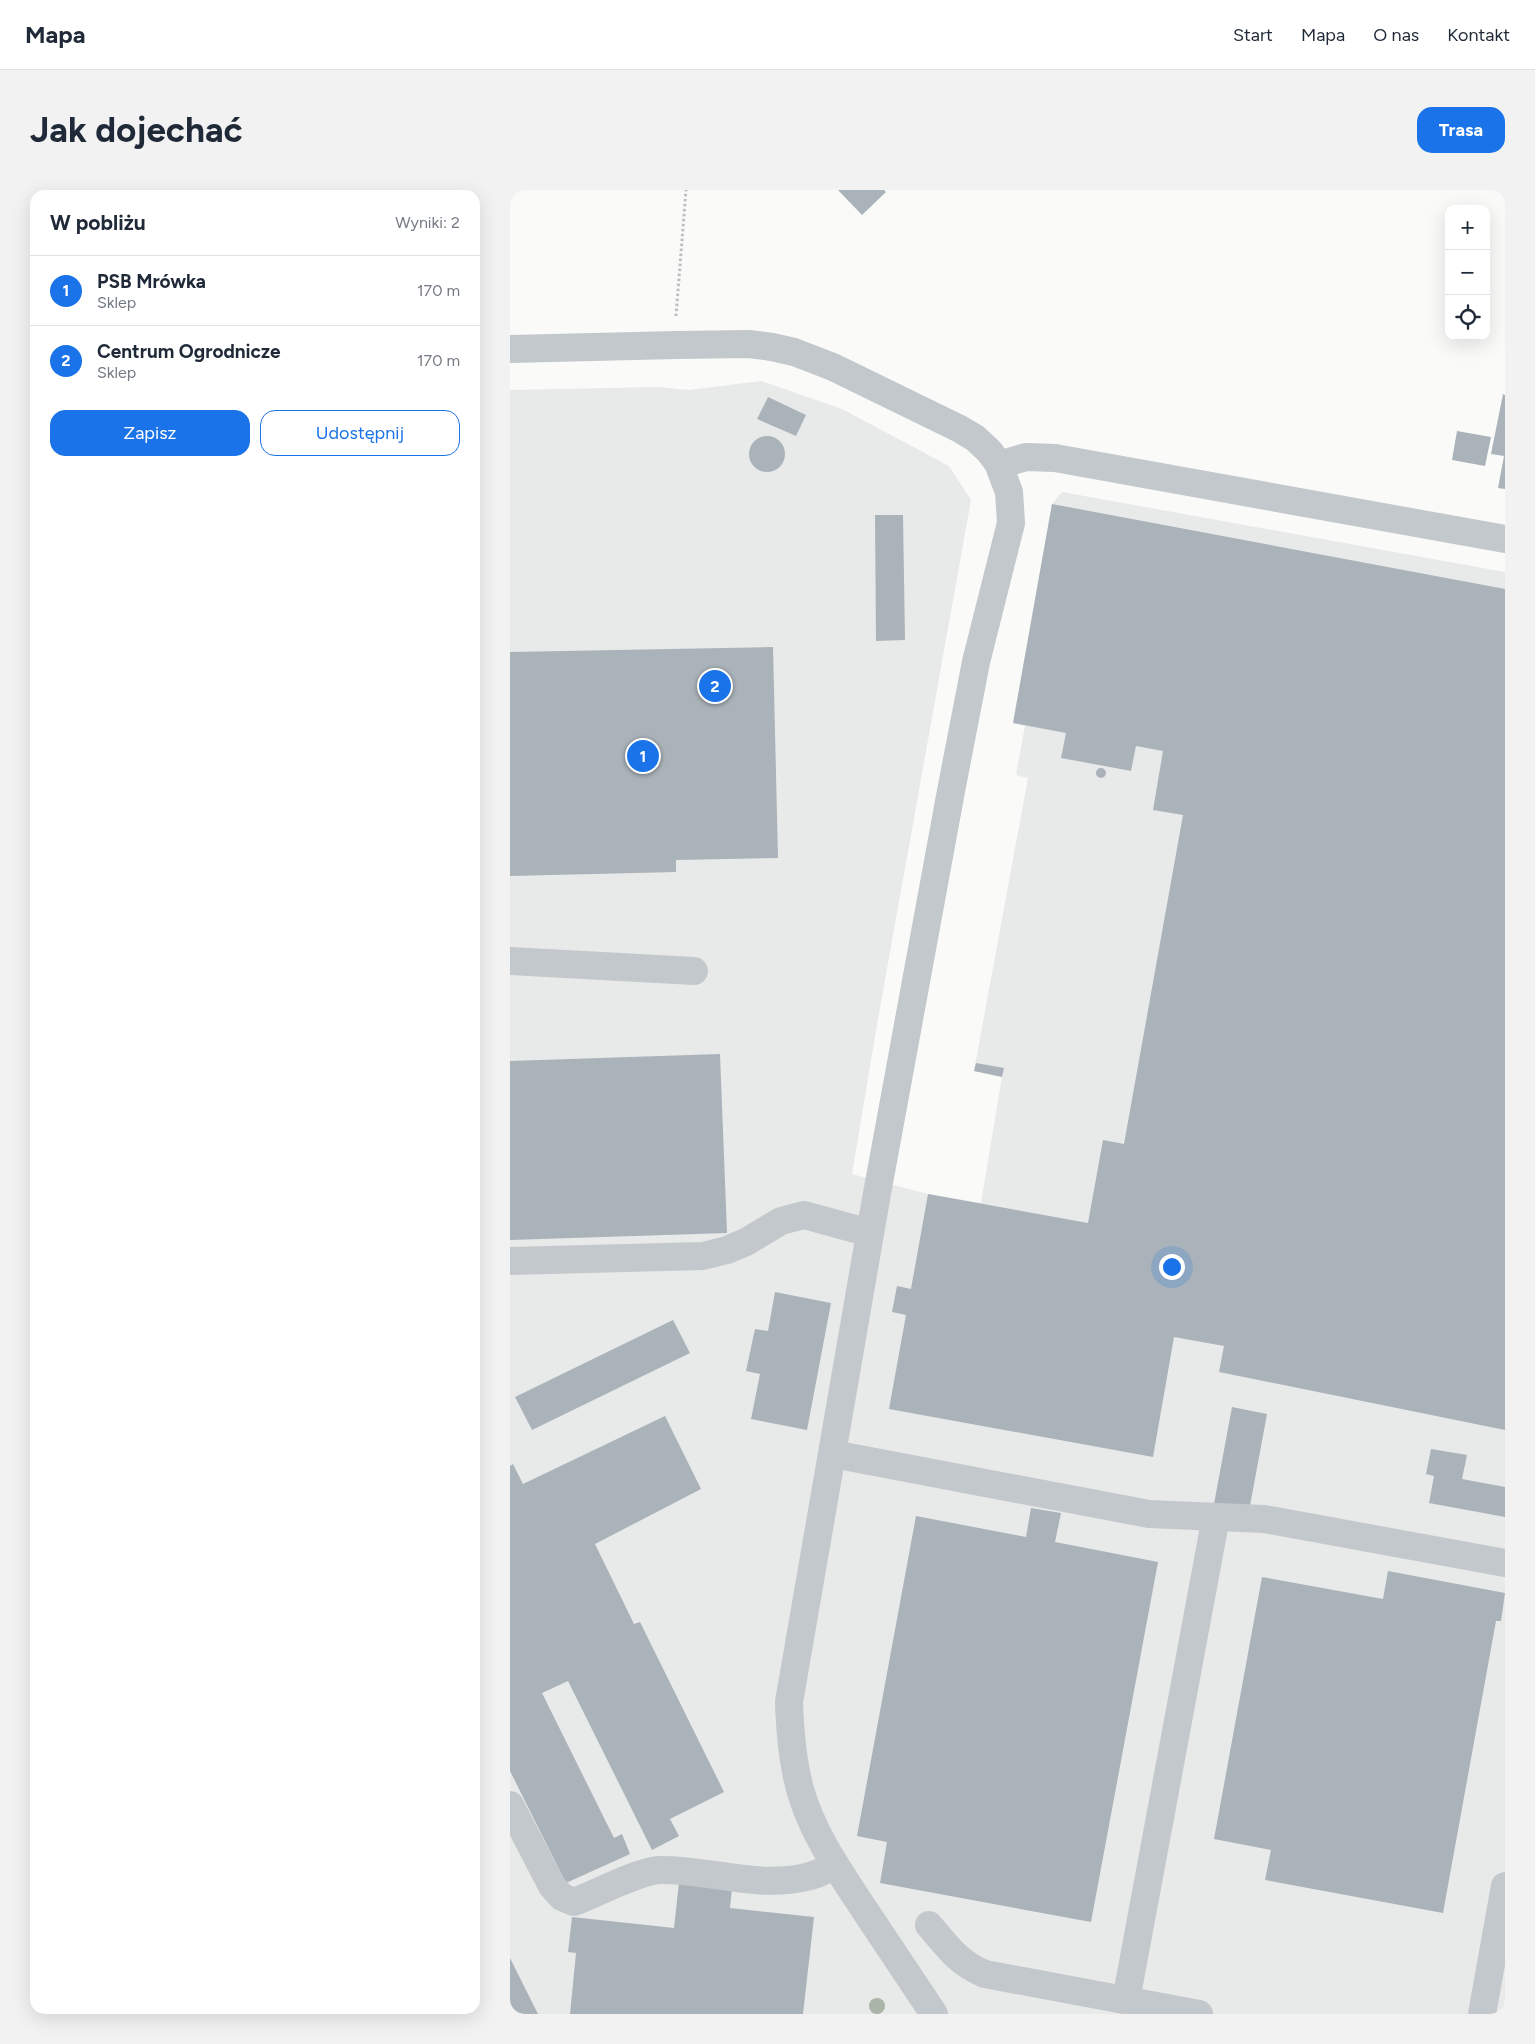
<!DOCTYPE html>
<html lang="pl">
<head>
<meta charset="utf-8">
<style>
	:root { --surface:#fff; --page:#f2f2f3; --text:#1f2937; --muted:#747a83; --line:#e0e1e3; --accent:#1a73e8 }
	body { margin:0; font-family:Figtree,sans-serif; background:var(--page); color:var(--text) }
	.controls { position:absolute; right:15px; top:15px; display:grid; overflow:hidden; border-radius:10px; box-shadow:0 5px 20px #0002 }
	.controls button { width:45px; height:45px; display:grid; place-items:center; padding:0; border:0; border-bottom:1px solid var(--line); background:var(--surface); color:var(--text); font:25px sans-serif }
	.you { position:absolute; left:661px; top:1076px; width:18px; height:18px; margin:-12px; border:4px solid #fff; border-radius:50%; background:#1a73e8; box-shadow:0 0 0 8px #1a73e833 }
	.badge { display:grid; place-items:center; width:32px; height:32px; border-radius:50%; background:var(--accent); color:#fff; font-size:16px; font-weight:700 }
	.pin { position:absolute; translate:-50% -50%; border:2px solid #fff; box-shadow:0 1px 5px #0006 }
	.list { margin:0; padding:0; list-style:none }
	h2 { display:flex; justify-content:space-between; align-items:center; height:65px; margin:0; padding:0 20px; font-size:21px }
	h2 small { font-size:16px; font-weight:400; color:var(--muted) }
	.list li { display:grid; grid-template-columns:32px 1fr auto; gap:15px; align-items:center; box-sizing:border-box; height:70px; padding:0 20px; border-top:1px solid var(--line) }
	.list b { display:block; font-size:19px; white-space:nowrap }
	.list p { margin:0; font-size:16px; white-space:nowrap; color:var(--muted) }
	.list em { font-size:16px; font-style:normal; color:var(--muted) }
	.actions { display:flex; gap:10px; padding:15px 20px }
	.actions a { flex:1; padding:11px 0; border:1px solid var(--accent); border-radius:15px; text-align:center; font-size:18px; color:var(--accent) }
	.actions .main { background:var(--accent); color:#fff }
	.icon { flex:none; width:28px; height:28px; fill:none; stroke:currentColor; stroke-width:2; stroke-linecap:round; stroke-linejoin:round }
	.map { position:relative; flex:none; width:995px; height:1824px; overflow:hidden; border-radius:15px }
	header { display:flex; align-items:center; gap:30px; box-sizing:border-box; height:70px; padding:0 25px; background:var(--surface); border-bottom:1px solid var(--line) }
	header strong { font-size:24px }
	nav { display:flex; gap:28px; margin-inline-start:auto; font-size:18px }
	.intro { display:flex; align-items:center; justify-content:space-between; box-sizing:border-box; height:120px; padding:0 30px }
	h1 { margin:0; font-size:35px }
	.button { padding:12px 22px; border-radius:15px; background:var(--accent); color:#fff; font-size:18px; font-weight:700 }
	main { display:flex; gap:30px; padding:0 30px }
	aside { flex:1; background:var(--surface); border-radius:15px; box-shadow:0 5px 20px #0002 }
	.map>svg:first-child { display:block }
	.built { fill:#e8e9e9 }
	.building { fill:#aab3b9 }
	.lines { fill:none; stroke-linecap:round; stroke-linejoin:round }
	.path { stroke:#bbbfc2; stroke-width:3; stroke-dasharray:2.5 2.5; stroke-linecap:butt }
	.minor { stroke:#c3c8cc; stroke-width:28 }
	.tree { fill:#aab4a7 }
</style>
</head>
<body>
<header>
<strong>Mapa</strong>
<nav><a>Start</a><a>Mapa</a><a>O nas</a><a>Kontakt</a></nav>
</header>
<div class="intro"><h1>Jak dojechać</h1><a class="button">Trasa</a></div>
<main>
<aside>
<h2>W pobliżu<small>Wyniki: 2</small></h2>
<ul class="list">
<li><span class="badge">1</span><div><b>PSB Mrówka</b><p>Sklep</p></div><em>170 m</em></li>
<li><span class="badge">2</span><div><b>Centrum Ogrodnicze</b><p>Sklep</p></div><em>170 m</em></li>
</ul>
<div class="actions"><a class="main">Zapisz</a><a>Udostępnij</a></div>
</aside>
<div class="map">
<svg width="995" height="1824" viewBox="0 0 995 1824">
	<rect width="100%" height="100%" fill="#fafaf8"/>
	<path class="built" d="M 251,191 L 332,219 L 439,276 L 461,310 L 368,829 L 342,984 L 418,1004 L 471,1013 L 492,887 L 464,881 L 518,588 L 506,585 L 515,536 L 503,533 L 542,314 L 552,302 L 995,382 L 995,1824 L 0,1824 L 0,200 L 149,197 L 179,200 Z"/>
	<path class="building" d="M 328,0 L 374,0 L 376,2 L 352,25 Z
		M 993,204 L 995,205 L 995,299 L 988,298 L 994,266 L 981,264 Z
		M 258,207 L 296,225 L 286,246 L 247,229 Z
		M 947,241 L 981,247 L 975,276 L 942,270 Z
		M239 264a18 18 0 1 1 36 0a18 18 0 1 1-36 0Z
		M 542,314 L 995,399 L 995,1240 L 709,1182 L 714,1156 L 664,1147 L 643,1267 L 379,1219 L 396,1125 L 382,1122 L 387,1096 L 401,1099 L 418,1004 L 578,1033 L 593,950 L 614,954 L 673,625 L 643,620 L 653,561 L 626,556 L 621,581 L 616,580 L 551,568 L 556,543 L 503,533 Z
		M 365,325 L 393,325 L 395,450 L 366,451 Z
		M 263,457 L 268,668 L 166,670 L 166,682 L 0,686 L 0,462 Z
		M586 583a5 5 0 1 1 10 0a5 5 0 1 1-10 0Z
		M 210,864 L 217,1043 L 0,1050 L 0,871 Z
		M 466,873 L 494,878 L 492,887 L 464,881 Z
		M 265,1102 L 321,1113 L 297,1240 L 241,1229 L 250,1184 L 236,1181 L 245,1139 L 258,1141 Z
		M 163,1130 L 180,1163 L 22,1240 L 5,1207 Z
		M 722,1217 L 757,1224 L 739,1321 L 704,1314 Z
		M 155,1226 L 191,1299 L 85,1354 L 124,1434 L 130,1432 L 214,1602 L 160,1629 L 169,1646 L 142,1660 L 58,1491 L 32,1503 L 104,1648 L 112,1644 L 120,1664 L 56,1693 L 0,1581 L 0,1276 L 3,1274 L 13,1294 Z
		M 921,1259 L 957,1265 L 952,1289 L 995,1297 L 995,1327 L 919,1313 L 924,1286 L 916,1284 Z
		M 521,1318 L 551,1323 L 545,1352 L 648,1372 L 581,1732 L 370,1693 L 377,1652 L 347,1646 L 406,1326 L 516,1347 Z
		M 878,1381 L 995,1403 L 991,1431 L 986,1431 L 933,1723 L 755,1690 L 761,1660 L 704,1649 L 752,1387 L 873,1409 Z
		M 169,1692 L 222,1699 L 220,1718 L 304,1727 L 293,1824 L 60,1824 L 66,1763 L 58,1762 L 62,1727 L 164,1738 Z
		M 0,1768 L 28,1824 L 0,1824 Z"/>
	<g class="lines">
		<path class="path" d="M 166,126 L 176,0"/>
		<path class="minor" d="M 0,159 L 166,155 L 239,154 L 262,157 L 284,162 L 323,177 L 450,239 L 465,248 L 479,261 L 488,273 L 499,302 L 501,333 L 466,472 L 441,601 L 366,1009 L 279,1512 C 280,1542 282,1570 290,1599 C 302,1643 329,1681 354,1719 C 377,1754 401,1789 424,1824
			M 489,275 L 516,267 L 545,268 L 995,349
			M 0,771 L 184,781
			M 0,1071 L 193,1066 L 217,1060 L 236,1052 L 271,1031 L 294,1025 L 360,1043
			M 323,1264 L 639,1324 L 754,1329 L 995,1373
			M 0,1615 L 42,1696 L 52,1707 L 64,1712 C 85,1704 129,1681 149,1680 C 200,1679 249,1700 300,1686 C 309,1684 317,1679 325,1675
			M 419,1735 C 437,1756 448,1773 475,1784 L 689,1824
			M 616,1810 L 706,1327
			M 972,1824 L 995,1696"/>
	</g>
	<circle class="tree" cx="367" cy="1816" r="8"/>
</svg>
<div class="controls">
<button>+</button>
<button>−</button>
<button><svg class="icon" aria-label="locate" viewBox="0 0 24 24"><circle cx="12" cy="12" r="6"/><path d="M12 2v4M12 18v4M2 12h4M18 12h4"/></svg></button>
</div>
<div class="you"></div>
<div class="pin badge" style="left:133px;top:566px">1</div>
<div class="pin badge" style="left:205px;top:496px">2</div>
</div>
</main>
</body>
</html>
